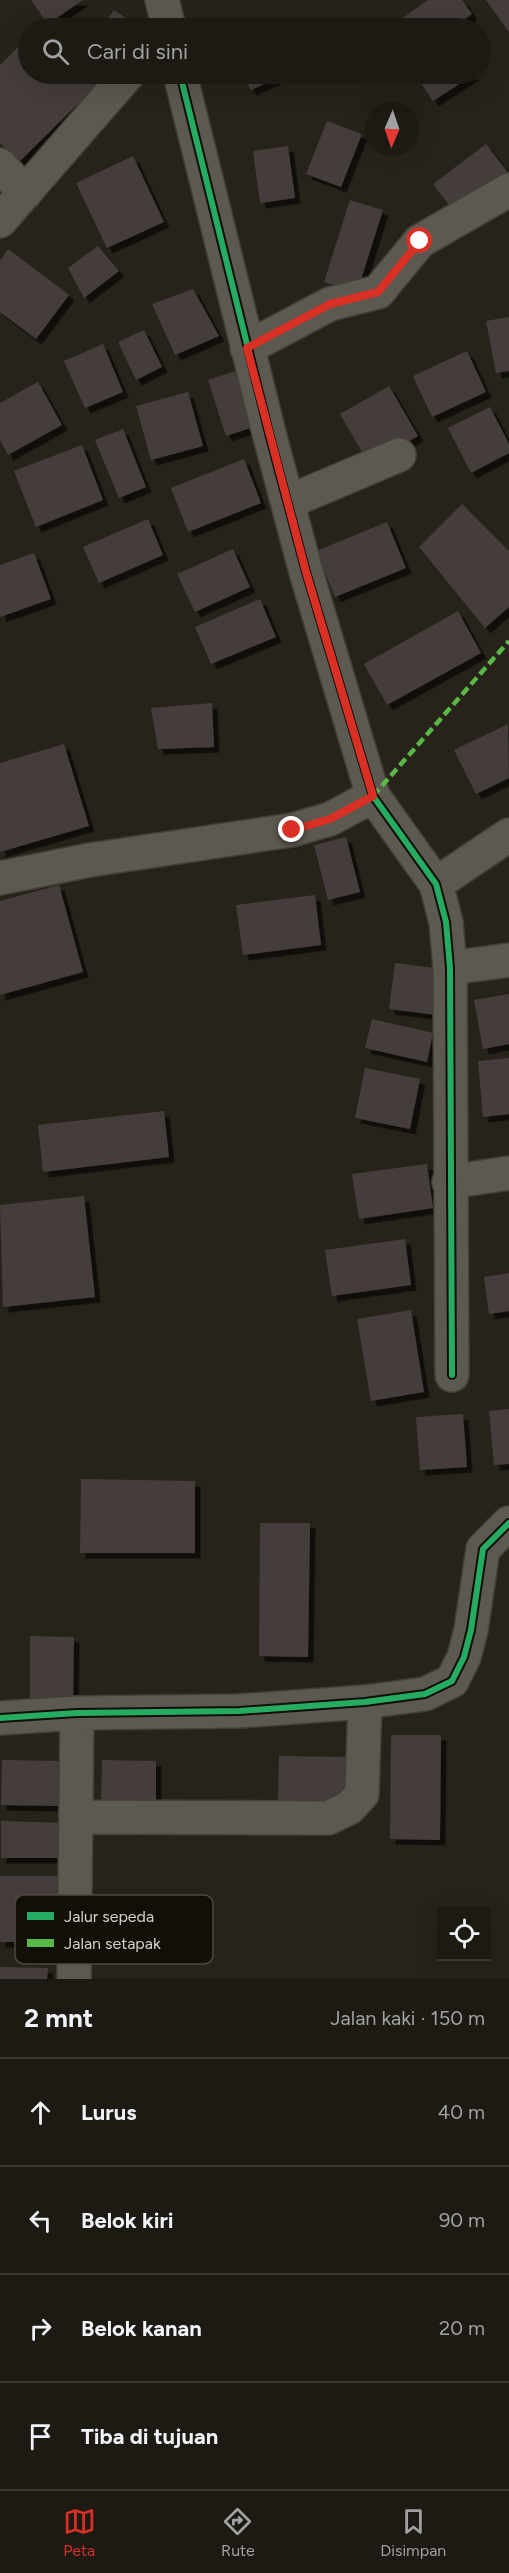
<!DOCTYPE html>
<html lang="id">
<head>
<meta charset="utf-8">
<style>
	:root { --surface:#1d1a14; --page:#2a2722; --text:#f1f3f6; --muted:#a0a1a0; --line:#3b3834; --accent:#d93025 }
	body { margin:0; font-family:Figtree,sans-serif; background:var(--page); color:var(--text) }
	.controls { position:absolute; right:18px; bottom:18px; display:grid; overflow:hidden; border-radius:0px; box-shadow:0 6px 24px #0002 }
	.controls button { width:54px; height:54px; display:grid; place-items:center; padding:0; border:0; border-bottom:2px solid var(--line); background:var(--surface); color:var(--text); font:30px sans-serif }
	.compass { position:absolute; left:365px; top:102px; width:54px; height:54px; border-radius:50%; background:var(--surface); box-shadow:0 6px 24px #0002; rotate:182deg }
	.stop { position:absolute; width:18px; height:18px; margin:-14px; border:4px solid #d93025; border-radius:50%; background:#fff }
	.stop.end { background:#d93025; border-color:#fff; box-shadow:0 2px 6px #0008 }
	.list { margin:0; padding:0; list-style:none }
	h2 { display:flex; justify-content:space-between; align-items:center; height:78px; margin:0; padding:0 24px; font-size:26px }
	h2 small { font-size:20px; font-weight:400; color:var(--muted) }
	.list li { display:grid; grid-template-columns:39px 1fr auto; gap:18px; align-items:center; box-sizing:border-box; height:108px; padding:0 24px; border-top:2px solid var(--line) }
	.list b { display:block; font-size:22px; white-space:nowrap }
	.list em { font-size:20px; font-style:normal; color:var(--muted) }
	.icon { flex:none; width:33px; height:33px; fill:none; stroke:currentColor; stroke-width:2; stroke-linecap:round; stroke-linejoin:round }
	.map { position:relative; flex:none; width:509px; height:1979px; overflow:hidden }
	.search { position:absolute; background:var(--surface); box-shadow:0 6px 24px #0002; left:18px; right:18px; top:18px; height:66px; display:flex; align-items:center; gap:15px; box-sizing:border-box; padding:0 21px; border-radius:33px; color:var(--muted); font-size:22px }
	.sheet { height:510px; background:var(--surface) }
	nav { display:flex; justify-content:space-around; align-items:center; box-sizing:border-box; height:84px; border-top:2px solid var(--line); background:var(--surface); font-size:16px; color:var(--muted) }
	nav a { display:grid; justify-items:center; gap:3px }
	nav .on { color:var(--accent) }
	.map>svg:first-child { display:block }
	.building { fill:#453d3a; filter:url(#shadow) }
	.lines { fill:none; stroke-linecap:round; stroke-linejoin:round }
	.street-casing { stroke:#433f38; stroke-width:36 }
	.street { stroke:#5c5951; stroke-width:33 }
	.quiet { stroke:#58b947; stroke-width:4.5; stroke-dasharray:9 4.5; stroke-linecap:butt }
	.cycleway-casing { stroke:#120f08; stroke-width:10 }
	.cycleway { stroke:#26ab63; stroke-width:6 }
	.route { stroke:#d93025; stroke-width:8 }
	.key { fill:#120f08; stroke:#4d4941; stroke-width:1.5 }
	.key-label { font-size:16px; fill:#d6d1c6 }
</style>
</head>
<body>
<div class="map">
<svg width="509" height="1979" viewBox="0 0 509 1979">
	<defs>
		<filter id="shadow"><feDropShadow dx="5.5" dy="5.5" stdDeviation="0" flood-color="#0009"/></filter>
	</defs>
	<rect width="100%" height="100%" fill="#27231a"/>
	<path class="building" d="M 31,0 L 83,0 L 48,24 Z
		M 428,0 L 462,0 L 472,14 L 452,28 L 402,28 L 397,22 Z
		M 486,0 L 509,0 L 509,32 Z
		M 114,10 L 141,28 L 101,28 Z
		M 277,19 L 282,28 L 256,28 Z
		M 28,37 L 28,74 L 86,74 L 97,85 L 19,162 L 0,143 L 0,65 Z
		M 243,74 L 287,74 L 251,90 Z
		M 428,74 L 475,74 L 433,101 L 419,80 Z
		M 327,121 L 362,134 L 341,187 L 306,174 Z
		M 486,144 L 509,174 L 456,214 L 433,184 Z
		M 288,146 L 295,198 L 260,203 L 253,151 Z
		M 133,156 L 164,222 L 107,248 L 76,183 Z
		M 350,200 L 383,210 L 357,292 L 324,282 Z
		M 98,246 L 119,271 L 84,298 L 68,268 Z
		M 8,249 L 69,295 L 36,339 L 0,312 L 0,261 Z
		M 193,289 L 219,336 L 175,355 L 152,304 Z
		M 509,317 L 509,371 L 496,373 L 486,321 Z
		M 144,330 L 162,367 L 136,380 L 118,342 Z
		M 103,344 L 123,392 L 85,408 L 64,361 Z
		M 467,351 L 486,392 L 432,417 L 413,376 Z
		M 242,369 L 260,425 L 226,436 L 208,380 Z
		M 38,382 L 62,425 L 8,455 L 0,440 L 0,403 Z
		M 389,386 L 418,436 L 369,464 L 340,414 Z
		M 188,392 L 203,446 L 151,460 L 136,406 Z
		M 490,407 L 509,444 L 509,453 L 471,473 L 448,428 Z
		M 123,429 L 146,487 L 119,498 L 95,440 Z
		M 82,445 L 103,500 L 36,527 L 14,471 Z
		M 244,459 L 261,503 L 188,532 L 171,488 Z
		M 462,504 L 509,551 L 509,607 L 485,628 L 419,547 Z
		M 148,519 L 163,555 L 99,583 L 83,547 Z
		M 387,522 L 406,568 L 335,597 L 316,551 Z
		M 233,549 L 250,587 L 195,612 L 177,574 Z
		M 34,553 L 51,599 L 0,617 L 0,565 Z
		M 260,599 L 276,637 L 211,664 L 195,627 Z
		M 458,611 L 481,653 L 387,705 L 364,664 Z
		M 212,703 L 214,747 L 158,749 L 151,708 Z
		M 508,724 L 509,778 L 476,794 L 454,750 Z
		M 64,744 L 89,826 L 0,852 L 0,763 Z
		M 346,837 L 360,892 L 328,900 L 314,845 Z
		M 59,885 L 83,972 L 0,995 L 0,901 Z
		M 315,895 L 321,945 L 243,955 L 236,905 Z
		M 395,963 L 442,969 L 436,1015 L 389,1009 Z
		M 509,994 L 509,1044 L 483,1049 L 474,1000 Z
		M 372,1019 L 433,1033 L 427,1062 L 365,1048 Z
		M 509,1058 L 509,1114 L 483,1117 L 478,1061 Z
		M 365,1068 L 420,1079 L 410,1129 L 355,1118 Z
		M 164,1111 L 169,1157 L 43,1172 L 38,1125 Z
		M 427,1164 L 433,1208 L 359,1219 L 352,1174 Z
		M 84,1196 L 95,1297 L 3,1307 L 0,1205 Z
		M 405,1239 L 411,1285 L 332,1296 L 325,1250 Z
		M 509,1273 L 509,1311 L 489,1314 L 484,1277 Z
		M 411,1310 L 424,1392 L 371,1401 L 357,1319 Z
		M 509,1409 L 509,1464 L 494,1465 L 489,1411 Z
		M 463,1414 L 467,1467 L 420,1470 L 416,1417 Z
		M 81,1479 L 195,1481 L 195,1553 L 80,1553 Z
		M 260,1523 L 310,1523 L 308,1657 L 259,1656 Z
		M 30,1636 L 74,1637 L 73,1701 L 30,1701 Z
		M 391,1735 L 441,1735 L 440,1840 L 390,1839 Z
		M 279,1756 L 349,1757 L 349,1802 L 278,1801 Z
		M 2,1760 L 63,1761 L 62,1806 L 1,1805 Z
		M 102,1760 L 156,1761 L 156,1806 L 101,1805 Z
		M 1,1821 L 67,1823 L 67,1858 L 1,1858 Z
		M 0,1876 L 64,1876 L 64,1942 L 0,1942 Z
		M 0,1967 L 48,1968 L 47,1979 L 0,1979 Z"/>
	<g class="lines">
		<g class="street-casing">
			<path id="street" d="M 162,0 L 169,28
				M 180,74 L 270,437 L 306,572 L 373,796 L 436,884 L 446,922 L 450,968 L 452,1375
				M 0,165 L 25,193
				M 0,221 L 128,74
				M 247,348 L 330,304 L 378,292 L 420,241 L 509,190
				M 288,502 L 399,455
				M 0,878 L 90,860 L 292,830 L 330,819 L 373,796
				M 436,884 L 509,835
				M 450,968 L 509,960
				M 449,1182 L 509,1173
				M 0,1718 L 77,1713 L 239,1711 L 365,1702 L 425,1694 L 452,1681 L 464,1657 L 471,1630 L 483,1549 L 509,1523
				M 76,1817 L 328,1818 L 349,1808 L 362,1794 L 365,1702
				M 74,1979 L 77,1713"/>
		</g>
		<use href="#street" class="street"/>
		<path class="quiet" d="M 373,796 L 509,641"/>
		<g class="cycleway-casing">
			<path id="cycleway" d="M 180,74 L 270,437 L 306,572 L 373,796 L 436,884 L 446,922 L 450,968 L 452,1375
				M 0,1718 L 77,1713 L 239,1711 L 365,1702 L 425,1694 L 452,1681 L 464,1657 L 471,1630 L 483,1549 L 509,1523"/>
		</g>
		<use href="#cycleway" class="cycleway"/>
	</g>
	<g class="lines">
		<path class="route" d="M 292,830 L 330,819 L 373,796 L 306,572 L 247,348 L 330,304 L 378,292 L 420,241"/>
	</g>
	<rect x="15" y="1895" width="198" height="69" rx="9" class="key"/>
	<rect x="27" y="1912" width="27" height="8" fill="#26ab63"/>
	<rect x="27" y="1939" width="27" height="8" fill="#58b947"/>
	<g class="key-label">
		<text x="64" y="1922">Jalur sepeda</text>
		<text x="64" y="1949">Jalan setapak</text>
	</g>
</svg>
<div class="controls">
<button><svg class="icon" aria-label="locate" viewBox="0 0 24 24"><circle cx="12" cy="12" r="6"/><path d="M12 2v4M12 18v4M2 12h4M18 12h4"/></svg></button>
</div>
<svg class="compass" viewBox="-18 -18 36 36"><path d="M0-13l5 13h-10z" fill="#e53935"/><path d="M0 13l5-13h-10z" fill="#a0a1a0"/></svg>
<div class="stop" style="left:420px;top:241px"></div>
<div class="stop end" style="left:292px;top:830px"></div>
<div class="search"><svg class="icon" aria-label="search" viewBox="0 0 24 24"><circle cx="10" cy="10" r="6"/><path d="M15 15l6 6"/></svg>Cari di sini</div>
</div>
<section class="sheet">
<h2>2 mnt<small>Jalan kaki · 150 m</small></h2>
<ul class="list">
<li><svg class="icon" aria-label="ahead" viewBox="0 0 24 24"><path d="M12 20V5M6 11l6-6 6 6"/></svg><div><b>Lurus</b></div><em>40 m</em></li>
<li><svg class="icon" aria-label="left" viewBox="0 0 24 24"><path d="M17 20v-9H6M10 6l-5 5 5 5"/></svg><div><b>Belok kiri</b></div><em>90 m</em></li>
<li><svg class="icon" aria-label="right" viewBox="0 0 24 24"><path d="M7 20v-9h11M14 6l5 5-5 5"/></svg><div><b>Belok kanan</b></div><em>20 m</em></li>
<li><svg class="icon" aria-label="arrive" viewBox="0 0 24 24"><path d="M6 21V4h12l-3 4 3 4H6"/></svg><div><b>Tiba di tujuan</b></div></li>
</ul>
</section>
<nav>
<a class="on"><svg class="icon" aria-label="map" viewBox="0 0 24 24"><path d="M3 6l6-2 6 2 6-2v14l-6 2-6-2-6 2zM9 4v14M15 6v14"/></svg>Peta</a>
<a><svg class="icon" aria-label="directions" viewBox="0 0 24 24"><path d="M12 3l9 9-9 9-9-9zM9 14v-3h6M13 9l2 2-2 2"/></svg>Rute</a>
<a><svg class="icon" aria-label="saved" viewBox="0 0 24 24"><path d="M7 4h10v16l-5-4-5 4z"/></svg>Disimpan</a>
</nav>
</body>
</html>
